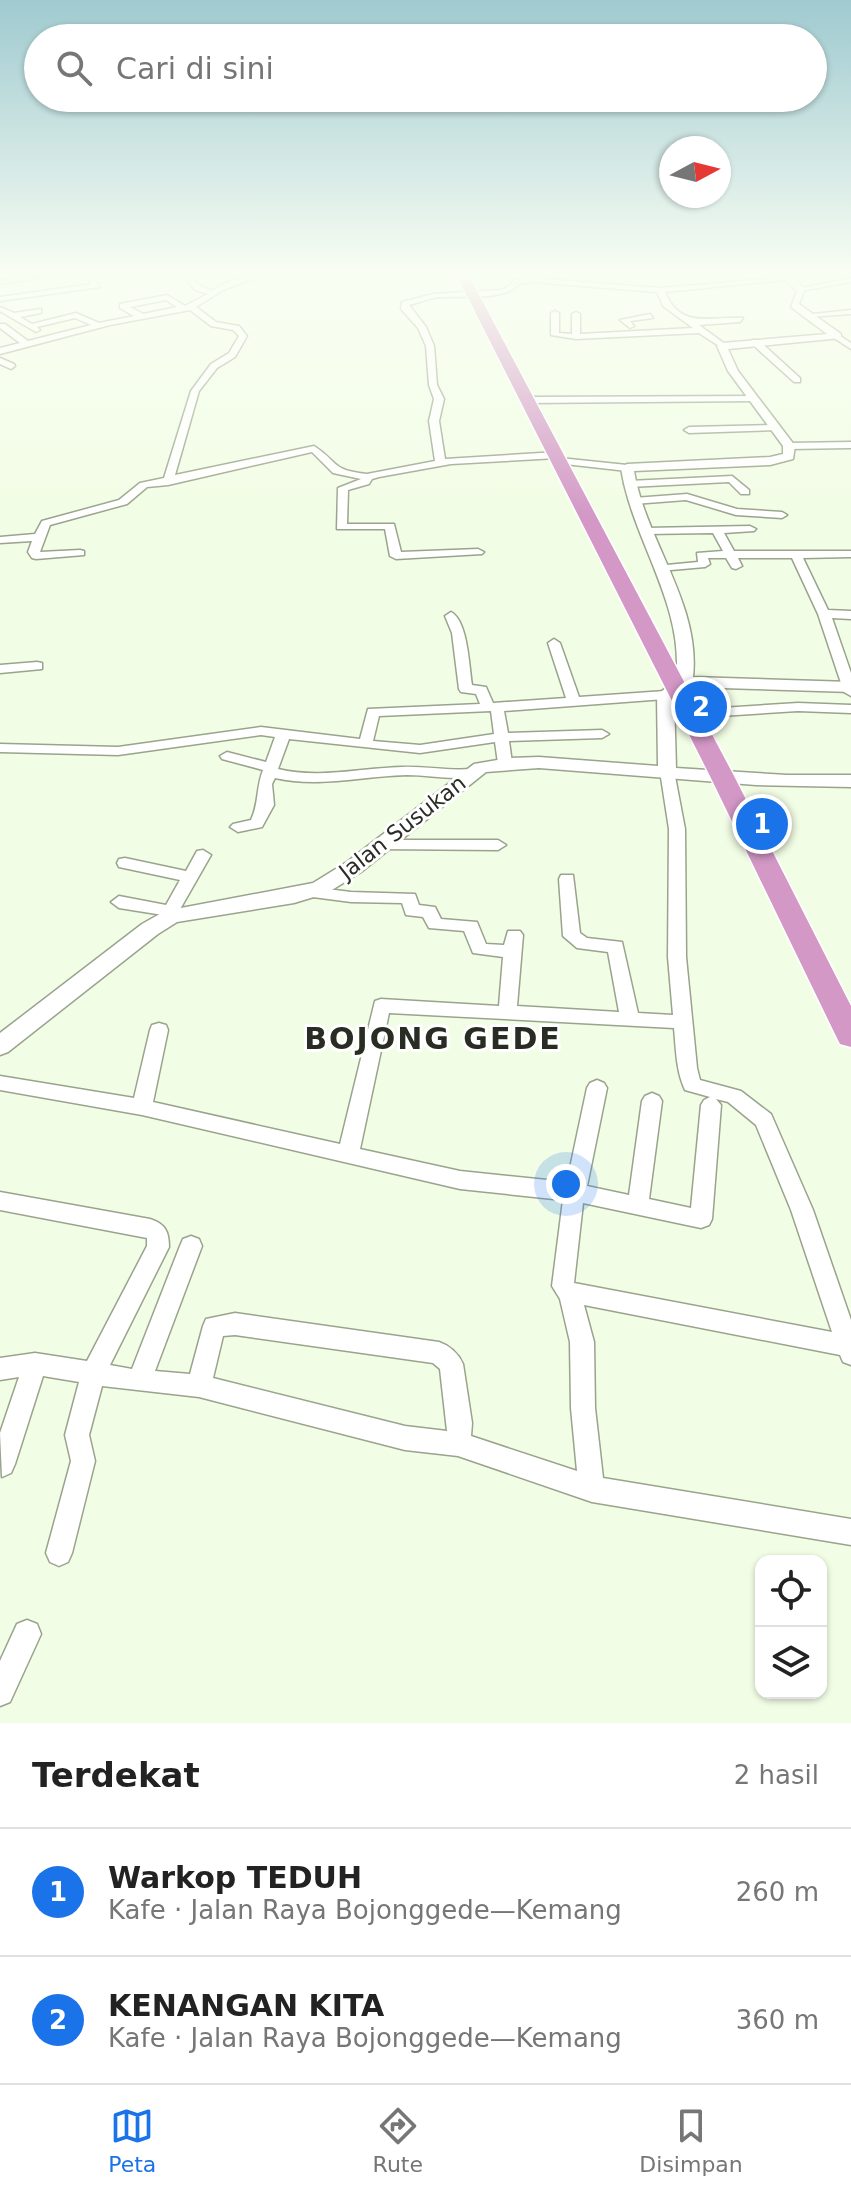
<!DOCTYPE html>
<html lang="id">
<head>
<meta charset="utf-8">
<style>
	:root { --surface:#fff; --page:#f2f2f2; --text:#222; --muted:#767676; --line:#e0e0e0; --accent:#1a73e8 }
	body { margin:0; font-family:"DejaVu Sans",sans-serif; background:var(--page); color:var(--text) }
	.controls { position:absolute; right:24px; bottom:24px; display:grid; overflow:hidden; border-radius:16px; box-shadow:0 2px 6px #0004 }
	.controls button { width:72px; height:72px; display:grid; place-items:center; padding:0; border:0; border-bottom:2px solid var(--line); background:var(--surface); color:var(--text); font:40px sans-serif }
	.compass { position:absolute; left:659px; top:136px; width:72px; height:72px; border-radius:50%; background:var(--surface); box-shadow:0 2px 6px #0004; rotate:83deg }
	.you { position:absolute; left:566px; top:1184px; width:28px; height:28px; margin:-20px; border:6px solid #fff; border-radius:50%; background:#1a73e8; box-shadow:0 0 0 12px #1a73e833 }
	.badge { display:grid; place-items:center; width:52px; height:52px; border-radius:50%; background:var(--accent); color:#fff; font-size:26px; font-weight:700 }
	.pin { position:absolute; translate:-50% -50%; border:4px solid #fff; box-shadow:0 2px 8px #0006 }
	.list { margin:0; padding:0; list-style:none }
	h2 { display:flex; justify-content:space-between; align-items:center; height:104px; margin:0; padding:0 32px; font-size:34px }
	h2 small { font-size:26px; font-weight:400; color:var(--muted) }
	.list li { display:grid; grid-template-columns:52px 1fr auto; gap:24px; align-items:center; box-sizing:border-box; height:128px; padding:0 32px; border-top:2px solid var(--line) }
	.list b { display:block; font-size:30px; white-space:nowrap }
	.list p { margin:0; font-size:26px; white-space:nowrap; color:var(--muted) }
	.list em { font-size:26px; font-style:normal; color:var(--muted) }
	.icon { flex:none; width:44px; height:44px; fill:none; stroke:currentColor; stroke-width:2; stroke-linecap:round; stroke-linejoin:round }
	.map { position:relative; flex:none; width:851px; height:1723px; overflow:hidden }
	.search { position:absolute; background:var(--surface); box-shadow:0 2px 6px #0004; left:24px; right:24px; top:24px; height:88px; display:flex; align-items:center; gap:20px; box-sizing:border-box; padding:0 28px; border-radius:44px; color:var(--muted); font-size:30px }
	.sheet { height:360px; background:var(--surface) }
	nav { display:flex; justify-content:space-around; align-items:center; box-sizing:border-box; height:112px; border-top:2px solid var(--line); background:var(--surface); font-size:22px; color:var(--muted) }
	nav a { display:grid; justify-items:center; gap:4px }
	nav .on { color:var(--accent) }
	.map>svg:first-child { display:block }
	.lines { fill:none; stroke-linecap:round; stroke-linejoin:round }
	.minor-casing { stroke:#9aa38d; stroke-width:3 }
	.tertiary-casing { stroke:#9aa38d; stroke-width:3 }
	.trunk-casing { stroke:#fff; stroke-width:3 }
	.minor { fill:#fff; fill-rule:evenodd }
	.tertiary { fill:#fff; fill-rule:evenodd }
	.trunk { fill:#d398c6; fill-rule:evenodd }
	.labels { text-anchor:middle; stroke-width:6; stroke-linejoin:round; paint-order:stroke }
	.street-label { font-size:22px; fill:#282c23; stroke:#fff }
	.district-label { font-size:30px; font-weight:bold; letter-spacing:2px; fill:#282c23; stroke:#fff }
</style>
</head>
<body>
<div class="map">
<svg width="851" height="1723" viewBox="0 0 851 1723">
	<rect width="100%" height="100%" fill="#f2fde5"/>
	<g class="lines">
		<g class="minor-casing">
			<path id="minor" d="M 31,276 L 49,276 L 0,284 L 0,280 Z
				M 86,276 L 93,276 L 100,287 L 0,301 L 0,297 L 92,284 Z
				M 183,276 L 190,276 L 201,286 L 212,291 C 224,281 246,275 261,276 L 223,290 L 196,307 L 216,322 L 239,326 L 247,336 L 235,357 L 217,368 L 199,391 L 175,475 L 314,446 C 339,462 330,470 367,474 L 435,461 L 429,421 L 434,399 L 429,385 L 426,346 L 418,328 L 401,309 L 402,302 L 433,294 L 501,290 L 508,287 L 514,280 L 532,278 L 660,288 L 789,277 L 793,279 L 665,292 C 681,330 710,316 743,318 L 740,322 L 699,325 L 725,344 L 722,348 L 699,333 L 576,339 L 551,335 L 551,313 L 555,311 L 559,313 L 559,333 L 572,334 L 572,314 L 576,312 L 580,314 L 580,334 L 693,328 L 663,306 L 657,292 L 532,282 L 519,284 C 503,303 457,294 433,298 C 425,300 417,303 409,305 L 426,327 L 434,346 L 437,385 L 444,399 L 439,421 L 445,459 L 557,452 L 562,455 L 557,458 L 451,464 L 379,477 L 372,479 L 369,484 L 348,490 L 347,524 L 394,524 L 401,552 L 478,549 L 484,552 L 482,554 L 396,559 L 390,556 L 385,529 L 337,529 L 338,488 L 361,479 L 333,473 L 312,452 L 168,485 L 147,487 L 127,504 L 50,525 L 40,552 L 80,550 L 84,551 L 84,555 L 36,559 L 32,558 L 28,552 L 32,541 L 0,543 L 0,537 L 35,534 L 42,521 L 119,500 L 140,483 L 164,478 L 191,391 L 211,364 L 229,353 L 239,336 L 233,330 L 211,326 L 190,310 L 110,325 L 0,354 L 0,348 L 20,343 L 0,328 L 0,324 L 5,324 L 28,341 L 91,325 L 75,318 L 37,327 L 40,330 L 36,332 L 0,311 L 0,307 L 14,313 L 41,309 L 41,313 L 20,317 L 32,324 L 76,313 L 99,323 L 134,316 L 120,308 L 120,304 L 167,295 L 185,306 L 208,294 L 195,290 ZM 166,300 L 177,307 L 143,314 L 130,307 Z
				M 851,278 L 851,282 L 800,291 L 796,289 Z
				M 851,310 L 851,314 L 808,317 L 804,315 Z
				M 650,314 L 653,318 L 630,321 L 634,326 L 630,328 L 620,320 Z
				M 837,334 L 851,343 L 851,349 L 834,338 Z
				M 752,340 L 758,340 L 800,378 L 800,382 L 794,382 L 752,344 Z
				M 0,358 L 14,364 L 15,366 L 11,369 L 0,364 Z
				M 754,396 L 759,399 L 757,401 L 529,403 L 524,400 L 529,397 Z
				M 775,425 L 780,428 L 778,430 L 689,433 L 684,430 L 689,427 Z
				M 851,442 L 851,448 L 789,449 L 784,446 L 789,443 Z
				M 560,458 L 627,465 L 632,468 L 627,471 L 556,463 L 555,461 Z
				M 732,476 L 749,490 L 749,494 L 741,494 L 729,482 L 629,487 L 624,484 L 629,481 Z
				M 687,494 L 737,509 L 782,512 L 787,515 L 782,518 L 736,515 L 686,500 L 634,504 L 629,501 L 634,498 Z
				M 750,526 L 756,529 L 754,531 L 724,533 L 734,551 L 851,551 L 851,557 L 803,558 L 828,610 L 851,611 L 851,619 L 832,618 L 851,673 L 851,696 L 844,692 L 818,614 L 792,558 L 738,558 L 742,566 L 736,569 L 732,568 L 726,558 L 708,558 L 710,564 L 705,567 L 660,571 L 656,570 L 656,566 L 698,562 L 697,553 L 723,551 L 713,533 L 646,534 L 640,531 L 646,528 Z
				M 451,612 C 468,621 469,667 472,685 L 486,687 L 493,703 L 566,698 L 548,643 L 554,639 L 560,643 L 579,697 L 665,691 L 672,695 L 665,699 L 504,711 L 508,733 L 602,730 L 609,734 L 602,738 L 509,741 L 512,763 L 505,767 L 498,763 L 495,742 L 420,753 L 289,739 L 278,769 C 318,779 361,768 402,767 C 425,766 448,771 471,769 L 478,773 L 476,776 C 453,781 430,775 407,775 C 363,776 318,788 275,778 L 272,784 L 274,805 L 262,827 L 238,832 L 230,827 L 233,824 L 251,820 C 259,803 256,788 263,770 L 222,759 L 220,756 L 227,752 L 266,762 L 275,737 L 261,735 L 118,755 L 0,752 L 0,744 L 118,747 L 261,727 L 360,739 L 368,709 L 480,704 L 476,694 L 461,692 L 459,689 L 452,633 L 445,616 ZM 491,711 L 494,734 L 420,745 L 373,741 L 379,716 Z
				M 37,662 L 42,663 L 42,669 L 0,673 L 0,665 Z
				M 798,703 L 851,705 L 851,713 L 798,711 L 690,718 L 683,714 L 690,710 Z
				M 667,767 L 674,771 L 685,829 L 686,957 L 697,1068 L 700,1080 L 741,1091 L 771,1114 L 813,1210 L 851,1320 L 851,1365 L 843,1362 L 840,1355 L 584,1305 L 594,1342 L 595,1408 L 603,1478 L 851,1519 L 851,1545 L 592,1502 L 458,1456 L 405,1450 L 199,1397 L 102,1386 L 89,1435 L 95,1461 L 72,1553 L 68,1562 L 59,1566 L 50,1562 L 46,1553 L 71,1461 L 65,1435 L 79,1382 L 43,1376 L 15,1464 L 11,1473 L 2,1477 L 0,1433 L 19,1377 L 0,1380 L 0,1358 L 35,1353 L 87,1361 L 147,1246 L 147,1238 L 0,1210 L 0,1192 L 150,1219 C 165,1224 169,1231 169,1247 L 110,1365 L 132,1369 L 180,1246 L 183,1239 L 191,1236 L 199,1239 L 202,1246 L 155,1371 L 190,1374 L 203,1326 L 206,1319 L 235,1313 L 439,1342 C 450,1346 458,1353 463,1364 L 472,1423 L 471,1436 L 577,1471 L 571,1408 L 570,1342 L 560,1299 L 552,1286 L 563,1200 L 460,1189 L 142,1115 L 0,1090 L 0,1076 L 134,1098 L 150,1030 L 152,1025 L 159,1023 L 166,1025 L 168,1030 L 153,1102 L 340,1144 L 375,1001 L 381,999 L 499,1006 L 503,957 L 473,953 L 464,931 L 429,928 L 423,917 L 406,915 L 402,903 L 351,902 L 305,896 L 303,892 L 311,887 L 351,892 L 415,894 L 419,905 L 435,907 L 441,919 L 477,922 L 486,944 L 504,945 L 508,931 L 520,931 L 523,935 L 517,1006 L 619,1012 L 608,952 L 577,948 L 563,936 L 559,879 L 561,875 L 573,875 L 580,933 L 587,938 L 622,942 L 638,1013 L 673,1015 L 668,957 L 669,829 L 660,771 ZM 389,1013 L 674,1028 C 676,1049 676,1071 685,1090 L 710,1097 L 704,1100 L 701,1105 L 691,1208 L 649,1199 L 662,1101 L 659,1096 L 652,1093 L 645,1096 L 642,1101 L 629,1195 L 587,1186 L 607,1088 L 604,1083 L 597,1080 L 590,1083 L 587,1088 L 567,1182 L 460,1171 L 360,1149 ZM 716,1099 L 728,1102 L 756,1125 L 791,1210 L 832,1332 L 574,1283 L 583,1203 L 701,1228 L 709,1225 L 712,1219 L 721,1105 ZM 235,1335 L 433,1363 L 440,1369 L 447,1431 L 405,1426 L 213,1378 L 223,1336 Z
				M 382,840 L 498,840 L 506,845 L 498,850 L 376,849 L 374,845 Z
				M 203,850 L 211,855 L 179,911 L 178,920 L 166,920 L 163,915 L 119,908 L 111,902 L 119,896 L 166,905 L 180,880 L 119,867 L 117,863 L 119,859 L 125,858 L 186,871 L 197,851 Z
				M 27,1620 L 37,1624 L 41,1634 L 10,1702 L 0,1706 L 0,1661 L 17,1624 Z"/>
		</g>
		<g class="tertiary-casing">
			<path id="tertiary" d="M 781,276 L 791,276 L 805,289 L 799,304 L 841,334 L 841,338 L 728,349 L 738,371 L 795,446 L 793,459 L 770,465 L 634,471 C 646,542 701,604 693,677 L 851,682 L 851,692 L 688,687 L 674,697 L 676,768 L 787,775 L 851,775 L 851,787 L 756,785 L 539,768 L 486,772 L 361,872 L 327,893 L 294,903 L 177,922 L 158,934 L 8,1052 L 0,1055 L 0,1033 L 142,924 L 165,911 L 313,883 L 347,862 L 474,764 L 509,758 L 539,757 L 658,766 L 657,695 L 676,680 C 685,605 632,540 621,468 L 627,464 L 770,457 L 783,454 L 783,446 L 728,371 L 717,346 L 722,343 L 827,334 L 791,307 L 797,291 Z"/>
		</g>
		<g class="trunk-casing">
			<path id="trunk" d="M 457,276 L 469,276 L 734,776 L 851,1006 L 851,1047 L 840,1044 L 836,1036 L 710,776 Z"/>
		</g>
		<use href="#minor" class="minor"/>
		<use href="#tertiary" class="tertiary"/>
		<use href="#trunk" class="trunk"/>
	</g>
	<linearGradient id="sky" x2="0" y2="1"><stop stop-color="#9fcad0"/><stop offset="0.53" stop-color="#f9fef3"/><stop offset="1" stop-color="#f9fef3" stop-opacity="0"/></linearGradient>
	<rect width="851" height="517" fill="url(#sky)"/>
	<g class="labels">
		<g class="street-label">
			<text transform="translate(402 827) rotate(-38)" y="8">Jalan Susukan</text>
		</g>
		<g class="district-label">
			<text x="433" y="1049">BOJONG GEDE</text>
		</g>
	</g>
</svg>
<div class="controls">
<button><svg class="icon" aria-label="locate" viewBox="0 0 24 24"><circle cx="12" cy="12" r="6"/><path d="M12 2v4M12 18v4M2 12h4M18 12h4"/></svg></button>
<button><svg class="icon" aria-label="layers" viewBox="0 0 24 24"><path d="M12 4l9 5-9 5-9-5zM3 14l9 5 9-5"/></svg></button>
</div>
<svg class="compass" viewBox="-18 -18 36 36"><path d="M0-13l5 13h-10z" fill="#e53935"/><path d="M0 13l5-13h-10z" fill="#767676"/></svg>
<div class="you"></div>
<div class="pin badge" style="left:762px;top:824px">1</div>
<div class="pin badge" style="left:701px;top:707px">2</div>
<div class="search"><svg class="icon" aria-label="search" viewBox="0 0 24 24"><circle cx="10" cy="10" r="6"/><path d="M15 15l6 6"/></svg>Cari di sini</div>
</div>
<section class="sheet">
<h2>Terdekat<small>2 hasil</small></h2>
<ul class="list">
<li><span class="badge">1</span><div><b>Warkop TEDUH</b><p>Kafe · Jalan Raya Bojonggede—Kemang</p></div><em>260 m</em></li>
<li><span class="badge">2</span><div><b>KENANGAN KITA</b><p>Kafe · Jalan Raya Bojonggede—Kemang</p></div><em>360 m</em></li>
</ul>
</section>
<nav>
<a class="on"><svg class="icon" aria-label="map" viewBox="0 0 24 24"><path d="M3 6l6-2 6 2 6-2v14l-6 2-6-2-6 2zM9 4v14M15 6v14"/></svg>Peta</a>
<a><svg class="icon" aria-label="directions" viewBox="0 0 24 24"><path d="M12 3l9 9-9 9-9-9zM9 14v-3h6M13 9l2 2-2 2"/></svg>Rute</a>
<a><svg class="icon" aria-label="saved" viewBox="0 0 24 24"><path d="M7 4h10v16l-5-4-5 4z"/></svg>Disimpan</a>
</nav>
</body>
</html>
